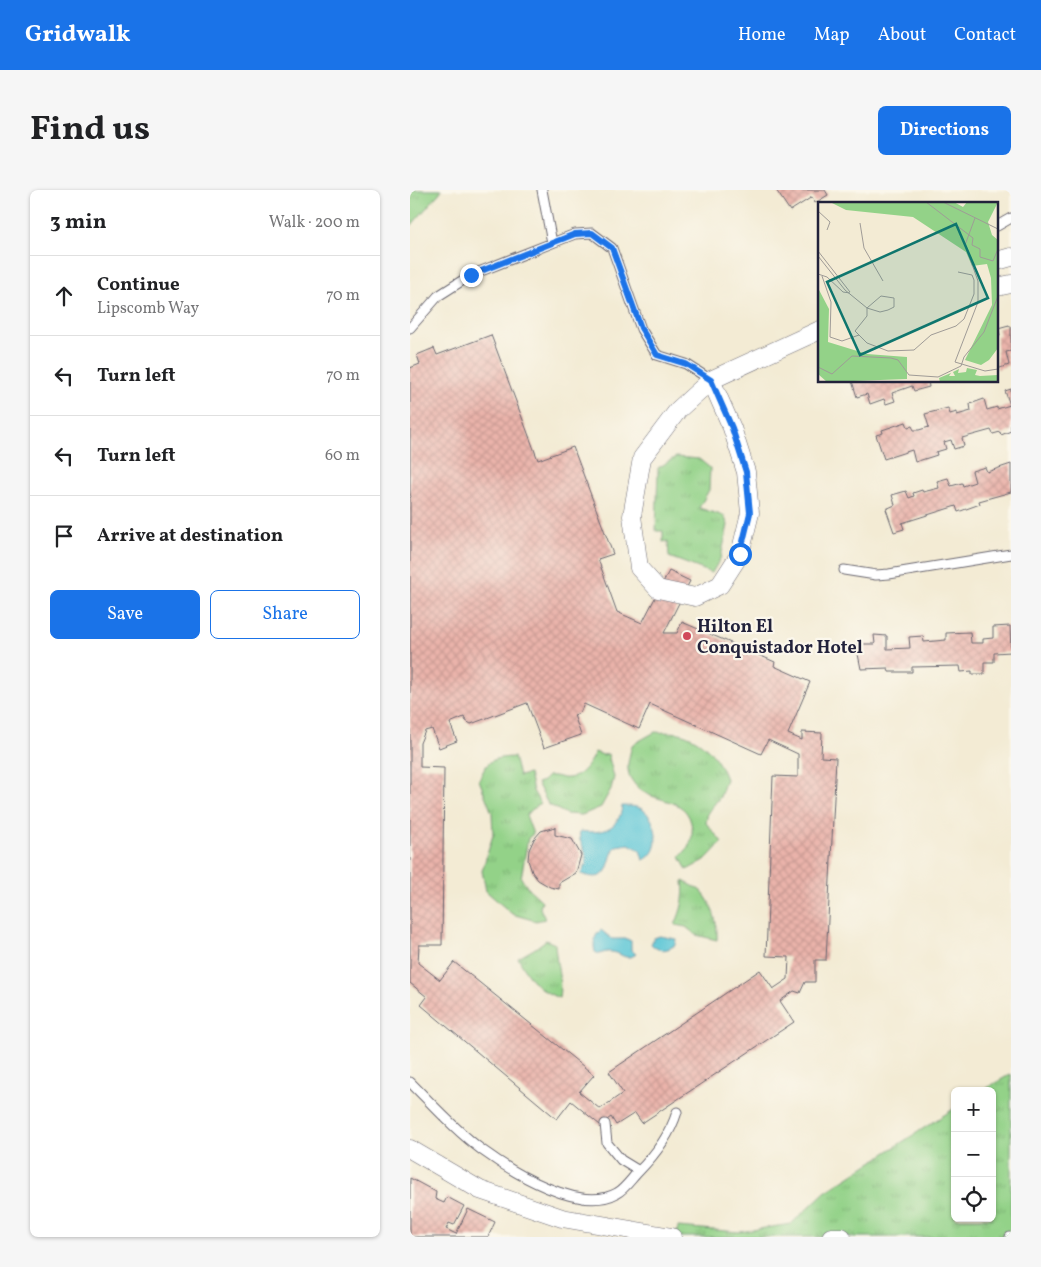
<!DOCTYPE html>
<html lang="en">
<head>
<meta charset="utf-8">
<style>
	:root { --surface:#fff; --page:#f6f6f6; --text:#202124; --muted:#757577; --line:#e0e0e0; --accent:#1a73e8 }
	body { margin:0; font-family:Vollkorn,serif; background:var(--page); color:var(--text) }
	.controls { position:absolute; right:15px; bottom:15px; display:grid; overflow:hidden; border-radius:8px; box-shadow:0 1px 4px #0004 }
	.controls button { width:45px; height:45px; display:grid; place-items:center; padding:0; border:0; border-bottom:1px solid var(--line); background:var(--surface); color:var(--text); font:25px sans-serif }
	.stop { position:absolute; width:15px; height:15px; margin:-11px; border:4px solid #1a73e8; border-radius:50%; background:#fff }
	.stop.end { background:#1a73e8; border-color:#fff; box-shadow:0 1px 5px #0008 }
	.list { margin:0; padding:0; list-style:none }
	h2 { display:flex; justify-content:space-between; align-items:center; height:65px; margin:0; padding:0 20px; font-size:21px }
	h2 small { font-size:16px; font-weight:400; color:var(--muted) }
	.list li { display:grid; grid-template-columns:32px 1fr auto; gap:15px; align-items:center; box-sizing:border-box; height:80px; padding:0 20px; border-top:1px solid var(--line) }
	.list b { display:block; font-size:19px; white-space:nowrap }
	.list p { margin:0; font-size:16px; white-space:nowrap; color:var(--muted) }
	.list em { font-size:16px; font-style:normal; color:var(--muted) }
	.actions { display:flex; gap:10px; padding:15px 20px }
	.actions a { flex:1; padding:11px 0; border:1px solid var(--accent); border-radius:8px; text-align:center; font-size:18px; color:var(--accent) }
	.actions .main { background:var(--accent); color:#fff }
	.icon { flex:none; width:28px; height:28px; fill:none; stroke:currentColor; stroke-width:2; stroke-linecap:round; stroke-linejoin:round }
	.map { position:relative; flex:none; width:601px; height:1047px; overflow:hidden; border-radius:8px }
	header { display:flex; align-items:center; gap:30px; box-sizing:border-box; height:70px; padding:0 25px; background:var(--accent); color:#fff }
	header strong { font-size:24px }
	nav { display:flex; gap:28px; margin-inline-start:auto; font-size:18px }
	.intro { display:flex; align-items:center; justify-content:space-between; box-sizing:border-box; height:120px; padding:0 30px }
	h1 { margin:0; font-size:35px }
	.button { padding:12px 22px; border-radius:8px; background:var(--accent); color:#fff; font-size:18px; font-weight:700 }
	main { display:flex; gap:30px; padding:0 30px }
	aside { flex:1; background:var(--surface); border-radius:8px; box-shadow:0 1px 4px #0004 }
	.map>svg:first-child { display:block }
	.grass { fill:url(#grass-tufts); stroke:#5a7a62 }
	.water { fill:#5cc6d6; stroke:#3f7488 }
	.building { fill:url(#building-cross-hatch); fill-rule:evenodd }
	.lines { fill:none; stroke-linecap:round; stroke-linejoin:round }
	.service-casing { stroke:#6b6871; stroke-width:11 }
	.minor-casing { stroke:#6b6871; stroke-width:19 }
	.service { stroke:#fff; stroke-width:9 }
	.minor { stroke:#fff; stroke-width:18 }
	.route { stroke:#1a73e8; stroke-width:6 }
	.poi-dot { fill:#d1495b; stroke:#fbf7ec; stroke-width:2 }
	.labels { text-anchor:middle; stroke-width:4.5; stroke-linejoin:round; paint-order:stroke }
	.poi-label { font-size:18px; font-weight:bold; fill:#22223b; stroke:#fbf7ec; text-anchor:start }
	.inset-road { fill:none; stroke:#9f9b97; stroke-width:1 }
	.view { fill:#0f766e; fill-opacity:0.15; stroke:#0f766e; stroke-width:2.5 }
	.inset-edge { fill:none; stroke:#22223b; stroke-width:2.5 }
</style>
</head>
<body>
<header>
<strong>Gridwalk</strong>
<nav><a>Home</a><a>Map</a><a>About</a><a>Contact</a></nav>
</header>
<div class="intro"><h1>Find us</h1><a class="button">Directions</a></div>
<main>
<aside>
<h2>3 min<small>Walk · 200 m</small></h2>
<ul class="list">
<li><svg class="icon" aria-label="ahead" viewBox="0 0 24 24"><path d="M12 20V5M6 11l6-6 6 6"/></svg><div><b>Continue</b><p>Lipscomb Way</p></div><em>70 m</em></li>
<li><svg class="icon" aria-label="left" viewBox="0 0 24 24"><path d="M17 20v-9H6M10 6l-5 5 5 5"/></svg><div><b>Turn left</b></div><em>70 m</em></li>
<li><svg class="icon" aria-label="left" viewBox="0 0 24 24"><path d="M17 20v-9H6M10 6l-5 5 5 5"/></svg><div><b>Turn left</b></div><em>60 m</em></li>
<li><svg class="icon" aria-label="arrive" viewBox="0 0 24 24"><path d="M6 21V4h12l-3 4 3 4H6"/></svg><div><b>Arrive at destination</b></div></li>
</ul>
<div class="actions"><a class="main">Save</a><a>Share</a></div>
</aside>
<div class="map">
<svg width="601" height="1047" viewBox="0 0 601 1047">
	<defs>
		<pattern id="grass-tufts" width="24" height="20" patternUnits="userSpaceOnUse" patternTransform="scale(1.25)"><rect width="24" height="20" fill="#93d288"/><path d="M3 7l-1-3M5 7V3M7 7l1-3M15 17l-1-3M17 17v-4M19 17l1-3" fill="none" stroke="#7eb476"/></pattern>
		<pattern id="building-cross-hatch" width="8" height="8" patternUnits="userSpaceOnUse" patternTransform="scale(1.25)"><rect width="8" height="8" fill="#eab3aa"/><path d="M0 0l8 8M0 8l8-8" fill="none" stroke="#c89a93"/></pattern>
	</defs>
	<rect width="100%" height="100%" fill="#fbf7ec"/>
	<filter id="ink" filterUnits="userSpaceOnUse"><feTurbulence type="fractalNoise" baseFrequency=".02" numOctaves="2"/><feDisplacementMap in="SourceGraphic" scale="10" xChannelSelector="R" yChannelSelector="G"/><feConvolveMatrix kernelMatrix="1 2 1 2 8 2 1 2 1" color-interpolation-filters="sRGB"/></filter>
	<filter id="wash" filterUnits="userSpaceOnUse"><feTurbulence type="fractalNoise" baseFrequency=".0096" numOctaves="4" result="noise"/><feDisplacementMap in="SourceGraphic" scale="20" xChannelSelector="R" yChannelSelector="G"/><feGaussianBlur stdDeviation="1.12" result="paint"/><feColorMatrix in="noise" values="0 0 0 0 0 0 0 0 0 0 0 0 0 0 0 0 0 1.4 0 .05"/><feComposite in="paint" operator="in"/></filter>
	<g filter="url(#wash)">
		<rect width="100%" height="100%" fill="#f3ebd4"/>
		<path class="grass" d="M 0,0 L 32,0 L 0,37 Z
			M 266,267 L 289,269 L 300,278 L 299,300 L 289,318 L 314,326 L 318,335 L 311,367 L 302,383 L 259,367 L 258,351 L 253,352 L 253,341 L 246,341 L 248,278 Z
			M 245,542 C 253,543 265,541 273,544 C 296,552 308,568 316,589 L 310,607 L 298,622 L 296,633 L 312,652 L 295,670 L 277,680 L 270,667 C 278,659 283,651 282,639 C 279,602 239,617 223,592 C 214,580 219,569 222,555 Z
			M 185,562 L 193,565 L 198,564 L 204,587 L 201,599 L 191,617 L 172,625 L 156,624 L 138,614 L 127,593 L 133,591 L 138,586 C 144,585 148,587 153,588 C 170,590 179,574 185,562 Z
			M 104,567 L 109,586 L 119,584 L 123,601 L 130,613 L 116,625 L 123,644 L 118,648 L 111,688 L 119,699 L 132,711 L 130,718 L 135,729 L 126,731 L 102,724 L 76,701 L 72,681 L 83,645 L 82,623 L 69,590 C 78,569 82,568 104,567 Z
			M 273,691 C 279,694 286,697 291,701 C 303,713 308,734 307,750 L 286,745 L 276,737 L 265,735 C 272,719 275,708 273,691 Z
			M 136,750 L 145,754 C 146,773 152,790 149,808 C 126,799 120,789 108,768 L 124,759 Z
			M 601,884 L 601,1047 L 266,1047 L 268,1037 L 329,1042 L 381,1034 L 415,1002 L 545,918 L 545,1028 L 582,1028 L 582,901 L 571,901 Z"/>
		<path class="water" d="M 212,616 C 219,616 226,616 232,619 C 248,629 253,663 233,670 L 230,660 L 219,654 L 206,656 C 195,672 203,695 171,684 C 173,680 175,676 176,672 C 178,660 167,652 170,641 C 190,644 210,640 212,616 Z
			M 191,740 L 202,749 L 217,749 L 221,751 L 221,760 L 226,764 C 216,772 212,763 202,762 C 197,761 193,763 189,764 L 185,762 C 183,754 184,745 191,740 Z
			M 250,746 L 266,749 L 265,755 C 257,761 248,762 241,754 L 244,748 Z"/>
		<g id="blocks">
			<path class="building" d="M 366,0 L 415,0 L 418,5 L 405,13 L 402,7 L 380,21 Z
				M 599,135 L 599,136 L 601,136 L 601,161 L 596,162 L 599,175 L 587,179 L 587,146 L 590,145 L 588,138 Z
				M 81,145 L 128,270 L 163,257 L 203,364 L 188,369 L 207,422 L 232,433 L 259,381 L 280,391 L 254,443 L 267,443 L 272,432 L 365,472 L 364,476 L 400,492 L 378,544 L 392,550 L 392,542 L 412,543 L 411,567 L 426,568 L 416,770 L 405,770 L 405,792 L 395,792 L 390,803 L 384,801 L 370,811 L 384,832 L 232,933 L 225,923 L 206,935 L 201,927 L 190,935 L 161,911 L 147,929 L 11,815 L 17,807 L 0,793 L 0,308 L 1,307 L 0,303 L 0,178 L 10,174 L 7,165 L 24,158 L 27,165 ZM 117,513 L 134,558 L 171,545 L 164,525 L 170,523 L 174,514 L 229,539 L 240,514 L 351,564 L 358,550 L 388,564 L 388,587 L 363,586 L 356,766 L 379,767 L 378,789 L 363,799 L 350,780 L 199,882 L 213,903 L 190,919 L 169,902 L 184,885 L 44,772 L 30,790 L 8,773 L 9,755 L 32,755 L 34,578 L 10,577 L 10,553 L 15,541 L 22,539 L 29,558 L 47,551 L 40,533 L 54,527 L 56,531 L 61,534 Z
				M 442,191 L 518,191 L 519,197 L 504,201 L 502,196 L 482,203 L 485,211 L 476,214 L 474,209 L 460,214 L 457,204 L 447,207 Z
				M 601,199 L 601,241 L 591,245 L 590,242 L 583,244 L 581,240 L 552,248 L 554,256 L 544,259 L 541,250 L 534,252 L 536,259 L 526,262 L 527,265 L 505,272 L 502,260 L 474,269 L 466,245 L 473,243 L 472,240 L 496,232 L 498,237 L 502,236 L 504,240 L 509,240 L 519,237 L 515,224 L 538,218 L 540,224 L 547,222 L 547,225 L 561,221 L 560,214 L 574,209 L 577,220 L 587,217 L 587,219 L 600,215 L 595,201 Z
				M 601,274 L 601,302 L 569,311 L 570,314 L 548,322 L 546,316 L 492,333 L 494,339 L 484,342 L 476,319 L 485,315 L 482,305 L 496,301 L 499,308 L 504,306 L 503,303 L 512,300 L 513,302 L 529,298 L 527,291 L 538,288 L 541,296 L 552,293 L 553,296 L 565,292 L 562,281 L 575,277 L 577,282 Z
				M 600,436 L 601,462 L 584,463 L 584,472 L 574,472 L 574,484 L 562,484 L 562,481 L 551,482 L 550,476 L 502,477 L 502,482 L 479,482 L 478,478 L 451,479 L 446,454 L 465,454 L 464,445 L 477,446 L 477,459 L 500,458 L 499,447 L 513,446 L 514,452 L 536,450 L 536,443 L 560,442 L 561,453 L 573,453 L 573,449 L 583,448 L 583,437 Z
				M 145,637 L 145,645 L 162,649 L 171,665 L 166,683 L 149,693 L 149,699 L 140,697 L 128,690 L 122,682 L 118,670 L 119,660 L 124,649 L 131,641 Z
				M 0,988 L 26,1002 L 25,1009 L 34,1013 L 37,1007 L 54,1016 L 44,1035 L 39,1033 L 36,1039 L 46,1044 L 58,1019 L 85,1032 L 78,1047 L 0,1047 Z"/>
		</g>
	</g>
	<g filter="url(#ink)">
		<use href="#blocks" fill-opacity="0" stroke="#6b6871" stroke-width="1"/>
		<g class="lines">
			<g class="service-casing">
				<path id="service" d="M 132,0 L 142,53
					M 587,36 L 601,28
					M 0,138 L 28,106 L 61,85 L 165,44 L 182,43 L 202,58 L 231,139 L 247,165 L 276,174 L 301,190
					M 434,380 L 466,385 L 479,384 L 601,364
					M 0,892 C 23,915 46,941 72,960 C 102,982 170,1024 207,1003 C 215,999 222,988 228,982 C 245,965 260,945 267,922
					M 195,934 L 197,953 L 211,970 L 229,981
					M 600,1047 L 601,1047"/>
			</g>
			<g class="minor-casing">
				<path id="minor" d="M 587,71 L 601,67
					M 587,97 L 601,94
					M 301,190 L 322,238 L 336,282 L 340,323 L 330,364 L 310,395 L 285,407 L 248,399 L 229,378 L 222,326 L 232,268 L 268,220 L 301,190 L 410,140
					M 0,959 L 70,1000 L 152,1028 L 262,1047
					M 421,1047 L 432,1047"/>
			</g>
			<use href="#service" class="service"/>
			<use href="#minor" class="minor"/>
		</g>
	</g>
	<g class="lines" filter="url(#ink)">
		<path class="route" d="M 61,85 L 165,44 L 182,43 L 202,58 L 231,138 L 247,165 L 276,174 L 301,190 L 322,238 L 336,282 L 340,323 L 330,364"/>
	</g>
	<circle class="poi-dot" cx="277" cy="446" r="5"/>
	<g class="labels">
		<g class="poi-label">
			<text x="287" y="442">Hilton El<tspan x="287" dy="21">Conquistador Hotel</tspan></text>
		</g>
	</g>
	<g transform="translate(408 12)">
		<rect width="180" height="180" fill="#f3ebd4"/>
		<path d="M 12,0 L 136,0 L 145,5 L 149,0 L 180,0 L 170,20 L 174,33 L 180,38 L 180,146 L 171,158 L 163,163 L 147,158 L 174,103 L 173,76 L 169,62 L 154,64 L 148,50 L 95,15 L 28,8 ZM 0,86 L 11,107 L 10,140 L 49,152 L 89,155 L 89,177 L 9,180 L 0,172 ZM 149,166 L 159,168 L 157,173 L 162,174 L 180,173 L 180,180 L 122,180 L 121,176 L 133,171 L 131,174 L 137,174 L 135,170 L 141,167 L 140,171 L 148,170 Z" fill="#93d288"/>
		<path class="inset-road" d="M 108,0 L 155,36 L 154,43 L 162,47 L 162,55 L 175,59 L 180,47M 125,0 L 180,27M 0,9 L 12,20 L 9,28M 157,16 L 147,43 L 160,79 L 160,100 L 137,160 L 167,169 L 180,167M 42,21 L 46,46 L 65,79M 0,49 L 32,90M 0,54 L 27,88 L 49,106 L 62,110 L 70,108 L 76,105 L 76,96 L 63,94 L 49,106M 0,72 L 9,75 L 25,90 L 32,91M 4,74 L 13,100 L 12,135 L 24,139 L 41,133M 49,106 L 49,114 L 37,129 L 49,141 L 70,149 L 96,148 L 113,133 L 138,124 L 146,117 L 156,92 L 156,78 L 154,73 L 140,70M 0,165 L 14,172 L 34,154 L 73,156 L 80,158 L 91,173 L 120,175 L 143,164 L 146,155 L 166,130 L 180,94"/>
		<path class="view" d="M 138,22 L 170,96 L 42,153 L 9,80 Z"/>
		<rect width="180" height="180" class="inset-edge"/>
	</g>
</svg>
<div class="controls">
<button>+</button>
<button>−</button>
<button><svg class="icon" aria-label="locate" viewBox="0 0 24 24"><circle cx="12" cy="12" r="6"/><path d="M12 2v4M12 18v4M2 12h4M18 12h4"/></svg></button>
</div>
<div class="stop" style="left:330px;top:364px"></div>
<div class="stop end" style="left:61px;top:85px"></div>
</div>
</main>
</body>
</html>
